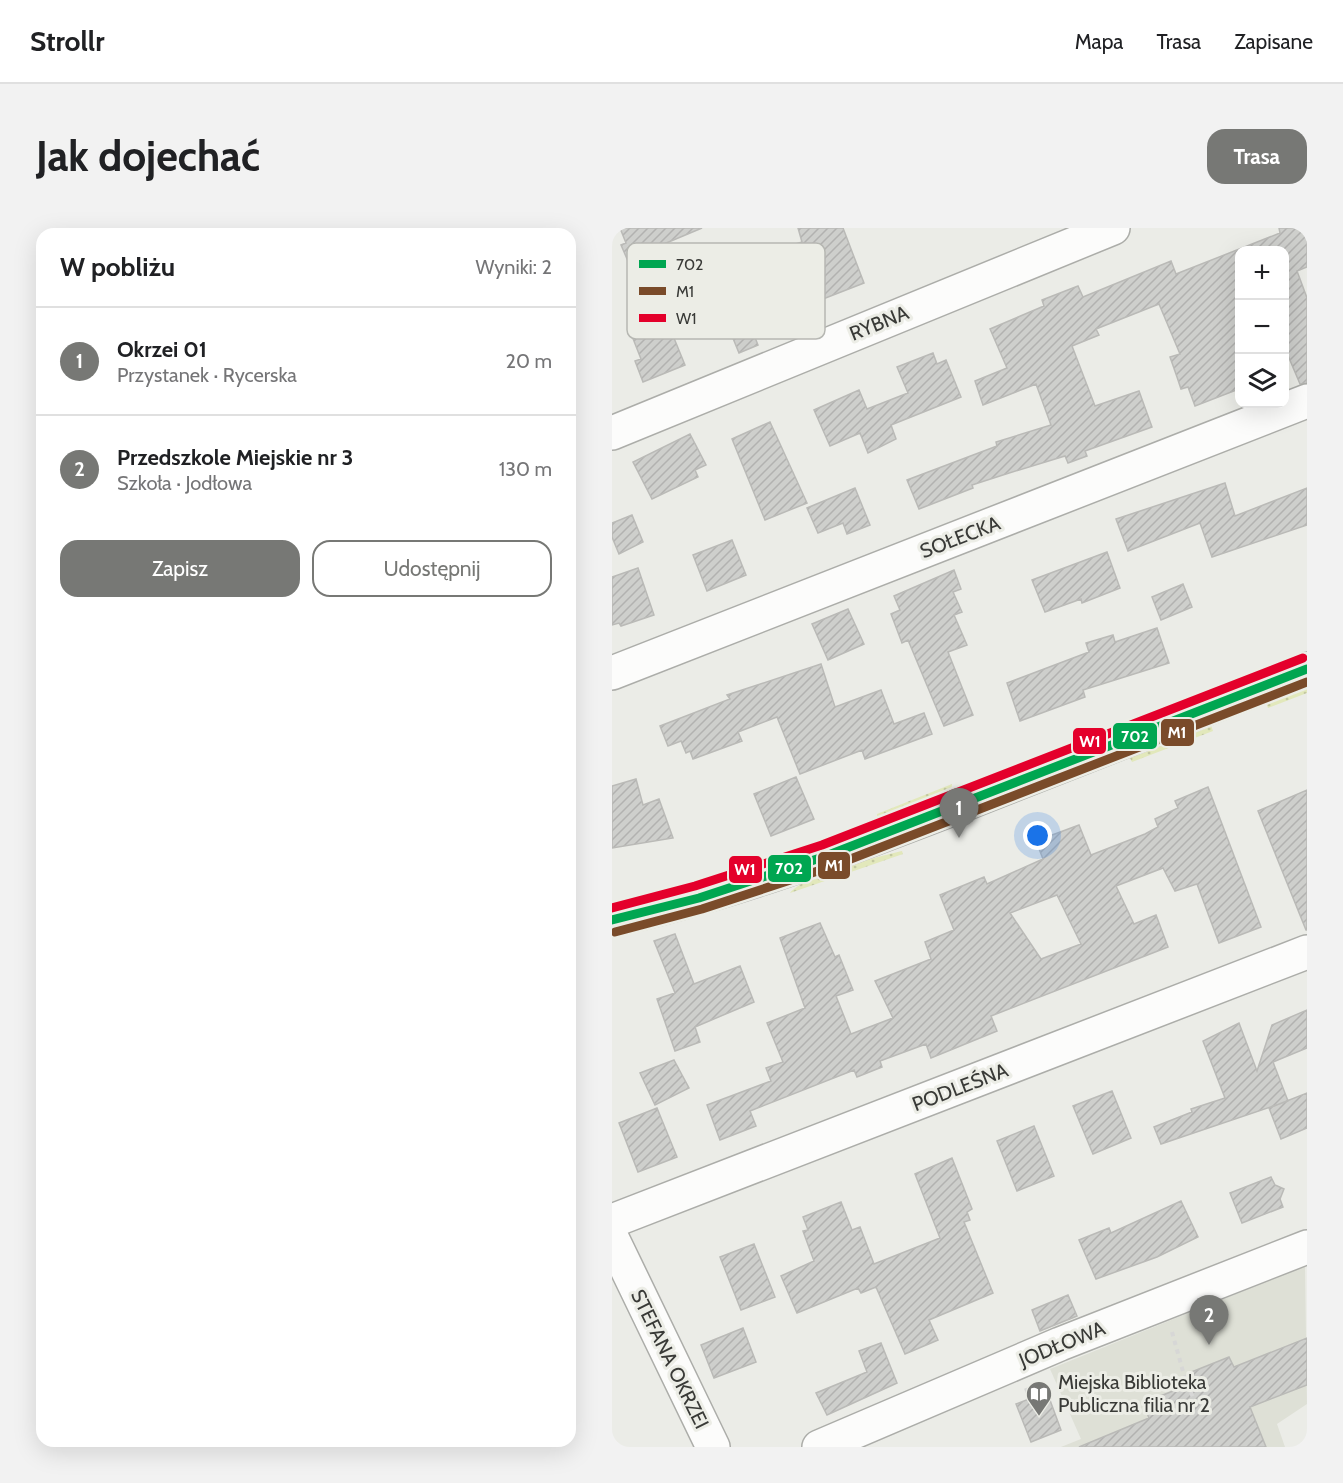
<!DOCTYPE html>
<html lang="pl">
<head>
<meta charset="utf-8">
<style>
	:root { --surface:#fff; --page:#f2f2f2; --text:#202124; --muted:#757577; --line:#e0e0e0; --accent:#777875 }
	body { margin:0; font-family:Cabin,sans-serif; background:var(--page); color:var(--text) }
	.controls { position:absolute; right:18px; top:18px; display:grid; overflow:hidden; border-radius:12px; box-shadow:0 6px 24px #0002 }
	.controls button { width:54px; height:54px; display:grid; place-items:center; padding:0; border:0; border-bottom:2px solid var(--line); background:var(--surface); color:var(--text); font:30px sans-serif }
	.you { position:absolute; left:426px; top:608px; width:21px; height:21px; margin:-15px; border:4px solid #fff; border-radius:50%; background:#1a73e8; box-shadow:0 0 0 9px #1a73e833 }
	.badge { display:grid; place-items:center; width:39px; height:39px; border-radius:50%; background:var(--accent); color:#fff; font-size:20px; font-weight:700 }
	.pin { position:absolute; translate:-50% -50px; filter:drop-shadow(0 2px 3px #0008) }
	.pin::after { content:''; position:absolute; top:32px; width:21px; height:18px; background:inherit; clip-path:polygon(0 0,100% 0,50% 100%) }
	.list { margin:0; padding:0; list-style:none }
	h2 { display:flex; justify-content:space-between; align-items:center; height:78px; margin:0; padding:0 24px; font-size:26px }
	h2 small { font-size:20px; font-weight:400; color:var(--muted) }
	.list li { display:grid; grid-template-columns:39px 1fr auto; gap:18px; align-items:center; box-sizing:border-box; height:108px; padding:0 24px; border-top:2px solid var(--line) }
	.list b { display:block; font-size:22px; white-space:nowrap }
	.list p { margin:0; font-size:20px; white-space:nowrap; color:var(--muted) }
	.list em { font-size:20px; font-style:normal; color:var(--muted) }
	.actions { display:flex; gap:12px; padding:18px 24px }
	.actions a { flex:1; padding:14px 0; border:2px solid var(--accent); border-radius:18px; text-align:center; font-size:21px; color:var(--accent) }
	.actions .main { background:var(--accent); color:#fff }
	.icon { flex:none; width:33px; height:33px; fill:none; stroke:currentColor; stroke-width:2; stroke-linecap:round; stroke-linejoin:round }
	.map { position:relative; flex:none; width:695px; height:1219px; overflow:hidden; border-radius:18px }
	header { display:flex; align-items:center; gap:36px; box-sizing:border-box; height:84px; padding:0 30px; background:var(--surface); border-bottom:2px solid var(--line) }
	header strong { font-size:28px }
	nav { display:flex; gap:33px; margin-inline-start:auto; font-size:21px }
	.intro { display:flex; align-items:center; justify-content:space-between; box-sizing:border-box; height:144px; padding:0 36px }
	h1 { margin:0; font-size:42px }
	.button { padding:15px 27px; border-radius:18px; background:var(--accent); color:#fff; font-size:21px; font-weight:700 }
	main { display:flex; gap:36px; padding:0 36px }
	aside { flex:1; background:var(--surface); border-radius:18px; box-shadow:0 6px 24px #0002 }
	.map>svg:first-child { display:block }
	.built { fill:#dee0d6 }
	.green { fill:url(#green-dots) }
	.building { fill:url(#building-hatch); stroke:#babab7; stroke-width:1.5; fill-rule:evenodd }
	.lines { fill:none; stroke-linecap:round; stroke-linejoin:round }
	.minor-casing { stroke:#acada9; stroke-width:36 }
	.path { stroke:#d7d7d6; stroke-width:4; stroke-dasharray:4.5 4.5; stroke-linecap:butt }
	.minor { stroke:#fcfcfb; stroke-width:33 }
	.bus-1-casing { stroke:#ecede6; stroke-width:14 }
	.bus-2-casing { stroke:#ecede6; stroke-width:14 }
	.bus-3-casing { stroke:#ecede6; stroke-width:14 }
	.bus-1 { stroke:#00a651; stroke-width:9 }
	.bus-2 { stroke:#7a4b2a; stroke-width:9 }
	.bus-3 { stroke:#e4002b; stroke-width:9 }
	.labels { text-anchor:middle; stroke-width:6; stroke-linejoin:round; paint-order:stroke }
	.street-label { font-size:20px; fill:#393a37; stroke:#ecede6 }
	.poi-label { font-size:20px; fill:#393a37; stroke:#ecede6; text-anchor:start }
	.key { fill:#ecede6; stroke:#b6b7b2; stroke-width:1.5 }
	.key-label { font-size:16px; fill:#393a37 }
	.line-badge { stroke:#ecede6; stroke-width:2 }
	.badge-label { font-size:16px; text-anchor:middle; font-weight:bold; fill:#fff }
</style>
</head>
<body>
<header>
<strong>Strollr</strong>
<nav><a>Mapa</a><a>Trasa</a><a>Zapisane</a></nav>
</header>
<div class="intro"><h1>Jak dojechać</h1><a class="button">Trasa</a></div>
<main>
<aside>
<h2>W pobliżu<small>Wyniki: 2</small></h2>
<ul class="list">
<li><span class="badge">1</span><div><b>Okrzei 01</b><p>Przystanek · Rycerska</p></div><em>20 m</em></li>
<li><span class="badge">2</span><div><b>Przedszkole Miejskie nr 3</b><p>Szkoła · Jodłowa</p></div><em>130 m</em></li>
</ul>
<div class="actions"><a class="main">Zapisz</a><a>Udostępnij</a></div>
</aside>
<div class="map">
<svg width="695" height="1219" viewBox="0 0 695 1219">
	<defs>
		<pattern id="green-dots" width="8" height="8" patternUnits="userSpaceOnUse" patternTransform="scale(1.5)"><rect width="8" height="8" fill="#e2e8bb"/><path d="M2 2h.1M6 6h.1" fill="none" stroke="#c3c8a1" stroke-width="1.8" stroke-linecap="round"/></pattern>
		<pattern id="building-hatch" width="6" height="6" patternUnits="userSpaceOnUse" patternTransform="scale(1.5)"><rect width="6" height="6" fill="#cecfcc"/><path d="M-1 1l2-2M0 6l6-6M5 7l2-2" fill="none" stroke="#b2b2b0"/></pattern>
	</defs>
	<rect width="100%" height="100%" fill="#ebece7"/>
	<path class="built" d="M 693,1038 L 695,1176 L 665,1196 L 673,1219 L 449,1219 L 469,1211 L 438,1141 Z"/>
	<path class="green" d="M 695,455 L 695,465 L 656,480 L 653,472 Z
		M 598,494 L 601,503 L 520,534 L 518,530 L 547,519 L 545,515 Z
		M 340,556 L 339,565 L 265,594 L 265,586 Z
		M 290,623 L 291,626 L 178,665 C 192,647 265,629 290,623 Z"/>
	<path class="building" d="M 8,0 L 90,0 L 40,21 L 46,37 L 22,47 L 9,17 L 14,15 Z
		M 186,0 L 231,0 L 252,55 L 211,71 L 208,63 L 192,69 L 174,19 L 190,14 Z
		M 667,0 L 695,0 L 695,39 L 685,43 L 695,70 L 695,155 L 688,156 L 672,118 L 672,22 L 627,22 L 627,161 L 583,178 L 576,159 L 569,161 L 565,149 L 558,129 L 568,126 L 547,76 L 484,101 L 487,107 L 460,118 L 483,178 L 527,163 L 540,199 L 473,223 L 475,228 L 456,235 L 453,228 L 394,246 L 360,257 L 361,260 L 307,281 L 295,252 L 385,218 L 384,214 L 439,197 L 424,156 L 371,177 L 363,153 L 395,140 L 378,101 L 432,78 L 430,72 L 466,58 L 471,69 L 559,33 L 564,46 L 668,5 Z
		M 116,41 L 146,117 L 127,125 L 96,49 Z
		M 53,88 L 73,137 L 31,154 L 23,133 L 29,131 L 18,103 Z
		M 321,125 L 325,136 L 334,132 L 349,169 L 279,197 L 284,211 L 256,225 L 248,205 L 218,218 L 202,182 L 247,162 L 255,181 L 296,165 L 285,139 Z
		M 158,194 L 195,275 L 153,292 L 120,211 Z
		M 78,206 L 94,237 L 83,242 L 86,249 L 40,271 L 21,234 Z
		M 613,255 L 623,288 L 695,260 L 695,297 L 600,329 L 588,295 L 516,323 L 504,291 Z
		M 243,260 L 258,297 L 235,306 L 231,295 L 206,305 L 195,280 Z
		M 20,287 L 31,314 L 7,326 L 0,309 L 0,295 Z
		M 120,312 L 134,347 L 95,363 L 81,327 Z
		M 495,324 L 508,360 L 470,375 L 469,371 L 433,384 L 420,352 Z
		M 26,340 L 42,387 L 9,398 L 7,395 L 0,397 L 0,349 Z
		M 342,342 L 349,361 L 341,364 L 350,384 L 342,387 L 355,417 L 336,424 L 361,487 L 332,498 L 296,412 L 290,415 L 279,386 L 288,382 L 282,368 Z
		M 571,356 L 580,379 L 549,392 L 540,369 Z
		M 236,381 L 252,416 L 216,432 L 200,396 Z
		M 545,400 L 557,435 L 471,462 L 473,469 L 408,493 L 395,455 L 477,424 L 474,415 L 501,407 L 503,414 Z
		M 209,436 L 223,479 L 269,462 L 282,496 L 312,485 L 320,506 L 253,531 L 250,522 L 188,546 L 165,489 L 126,504 L 130,513 L 81,531 L 78,523 L 74,525 L 69,513 L 56,518 L 48,498 L 118,471 L 115,467 Z
		M 184,549 L 202,591 L 159,608 L 142,566 Z
		M 24,551 L 31,577 L 47,571 L 61,610 L 0,620 L 0,558 Z
		M 596,559 L 649,699 L 607,715 L 585,656 L 563,663 L 551,640 L 504,658 L 522,696 L 544,687 L 556,719 L 379,788 L 385,803 L 319,830 L 314,816 L 268,833 L 270,839 L 245,849 L 242,842 L 138,883 L 144,898 L 108,912 L 95,877 L 159,853 L 154,840 L 171,834 L 155,795 L 193,780 L 168,710 L 208,695 L 223,729 L 227,727 L 241,762 L 224,768 L 239,806 L 281,790 L 263,753 L 319,731 L 313,714 L 342,702 L 328,667 L 372,649 L 375,656 L 431,631 L 424,613 L 467,597 L 479,627 L 533,606 L 546,599 L 543,591 L 566,580 L 563,573 ZM 445,667 L 469,716 L 429,731 L 398,685 Z
		M 695,562 L 695,702 L 694,702 L 646,583 Z
		M 63,706 L 82,756 L 128,738 L 142,774 L 83,799 L 88,814 L 63,823 L 45,771 L 63,765 L 42,713 Z
		M 695,782 L 695,820 L 661,834 L 676,873 L 549,916 L 542,899 L 580,884 L 579,881 L 613,870 L 591,813 L 627,795 L 645,843 L 660,797 Z
		M 62,832 L 77,860 L 43,877 L 28,845 Z
		M 500,863 L 519,910 L 481,926 L 461,878 Z
		M 695,865 L 695,900 L 669,911 L 657,880 Z
		M 45,880 L 65,929 L 26,944 L 7,895 Z
		M 422,898 L 442,948 L 405,963 L 385,913 Z
		M 340,930 L 360,981 L 355,984 L 358,992 L 352,994 L 381,1065 L 317,1092 L 326,1112 L 293,1126 L 264,1059 L 249,1065 L 246,1060 L 185,1085 L 169,1048 L 202,1033 L 191,1003 L 196,1002 L 191,989 L 229,974 L 240,1002 L 248,999 L 262,1036 L 328,1010 L 303,946 Z
		M 659,949 L 663,957 L 672,961 L 668,971 L 671,979 L 630,995 L 618,965 Z
		M 569,973 L 586,1009 L 545,1029 L 484,1051 L 467,1012 L 497,1000 L 499,1005 Z
		M 142,1016 L 163,1069 L 129,1082 L 108,1029 Z
		M 456,1067 L 465,1088 L 428,1103 L 420,1082 Z
		M 131,1100 L 144,1134 L 102,1150 L 89,1117 Z
		M 695,1110 L 695,1157 L 638,1179 L 654,1219 L 467,1219 L 537,1190 L 531,1175 L 581,1155 L 577,1145 L 617,1129 L 622,1139 Z
		M 269,1115 L 285,1155 L 215,1187 L 204,1165 L 255,1144 L 247,1123 Z
		M 435,1164 L 449,1202 L 419,1214 L 404,1176 Z"/>
	<g class="lines">
		<g class="minor-casing">
			<path id="minor" d="M 0,205 L 501,0
				M 0,445 L 695,173
				M 0,692 C 117,666 228,624 340,581 C 459,535 577,488 695,441
				M 0,993 L 695,724
				M 0,1010 L 101,1219
				M 207,1219 L 448,1116 L 695,1019"/>
		</g>
		<path class="path" d="M 560,1104 L 572,1147 L 584,1177
			M 414,1160 L 418,1171"/>
		<use href="#minor" class="minor"/>
		<g class="bus-1-casing">
			<path id="bus-1" d="M 0,692 L 87,670 L 214,628 L 695,441"/>
		</g>
		<g class="bus-2-casing">
			<path id="bus-2" d="M 3,704 L 90,681 L 218,639 L 695,454"/>
		</g>
		<g class="bus-3-casing">
			<path id="bus-3" d="M 0,680 L 83,658 L 210,617 L 691,430"/>
		</g>
		<use href="#bus-1" class="bus-1"/>
		<use href="#bus-2" class="bus-2"/>
		<use href="#bus-3" class="bus-3"/>
	</g>
	<defs>
		<g id="library-pin" transform="scale(1.35)"><path d="M0 17L-7.5 6A9.5 9.5 0 1 1 7.5 6Z" fill="#777875" stroke="#ecede6"/><path d="M-6-4Q-3-5.5-.7-3.5V5Q-3 3-6 4ZM6-4Q3-5.5 .7-3.5V5Q3 3 6 4Z" fill="#fff"/></g>
	</defs>
	<g fill-rule="evenodd">
		<use href="#library-pin" x="427" y="1166"/>
	</g>
	<g class="labels">
		<g class="street-label">
			<text transform="translate(267 95) rotate(-22)" y="7">RYBNA</text>
			<text transform="translate(348 309) rotate(-21)" y="7">SOŁECKA</text>
			<text transform="translate(348 859) rotate(-21)" y="7">PODLEŚNA</text>
			<text transform="translate(450 1116) rotate(-22)" y="7">JODŁOWA</text>
			<text transform="translate(58 1131) rotate(64)" y="7">STEFANA OKRZEI</text>
		</g>
		<g class="poi-label">
			<text x="446" y="1161">Miejska Biblioteka<tspan x="446" dy="23">Publiczna filia nr 2</tspan></text>
		</g>
	</g>
	<rect x="15" y="15" width="198" height="96" rx="9" class="key"/>
	<rect x="27" y="32" width="27" height="8" fill="#00a651"/>
	<rect x="27" y="59" width="27" height="8" fill="#7a4b2a"/>
	<rect x="27" y="86" width="27" height="8" fill="#e4002b"/>
	<g class="key-label">
		<text x="64" y="42">702</text>
		<text x="64" y="69">M1</text>
		<text x="64" y="96">W1</text>
	</g>
	<g class="line-badge">
		<rect x="548" y="490" width="35" height="29" rx="6" fill="#7a4b2a"/>
		<rect x="500" y="494" width="46" height="28" rx="6" fill="#00a651"/>
		<rect x="460" y="499" width="35" height="28" rx="6" fill="#e4002b"/>
		<rect x="205" y="623" width="34" height="29" rx="6" fill="#7a4b2a"/>
		<rect x="155" y="626" width="45" height="29" rx="6" fill="#00a651"/>
		<rect x="116" y="627" width="35" height="29" rx="6" fill="#e4002b"/>
	</g>
	<g class="badge-label">
		<text x="565" y="510">M1</text>
		<text x="523" y="514">702</text>
		<text x="478" y="519">W1</text>
		<text x="222" y="643">M1</text>
		<text x="177" y="646">702</text>
		<text x="133" y="647">W1</text>
	</g>
</svg>
<div class="controls">
<button>+</button>
<button>−</button>
<button><svg class="icon" aria-label="layers" viewBox="0 0 24 24"><path d="M12 4l9 5-9 5-9-5zM3 14l9 5 9-5"/></svg></button>
</div>
<div class="you"></div>
<div class="pin badge" style="left:347px;top:610px">1</div>
<div class="pin badge" style="left:597px;top:1117px">2</div>
</div>
</main>
</body>
</html>
